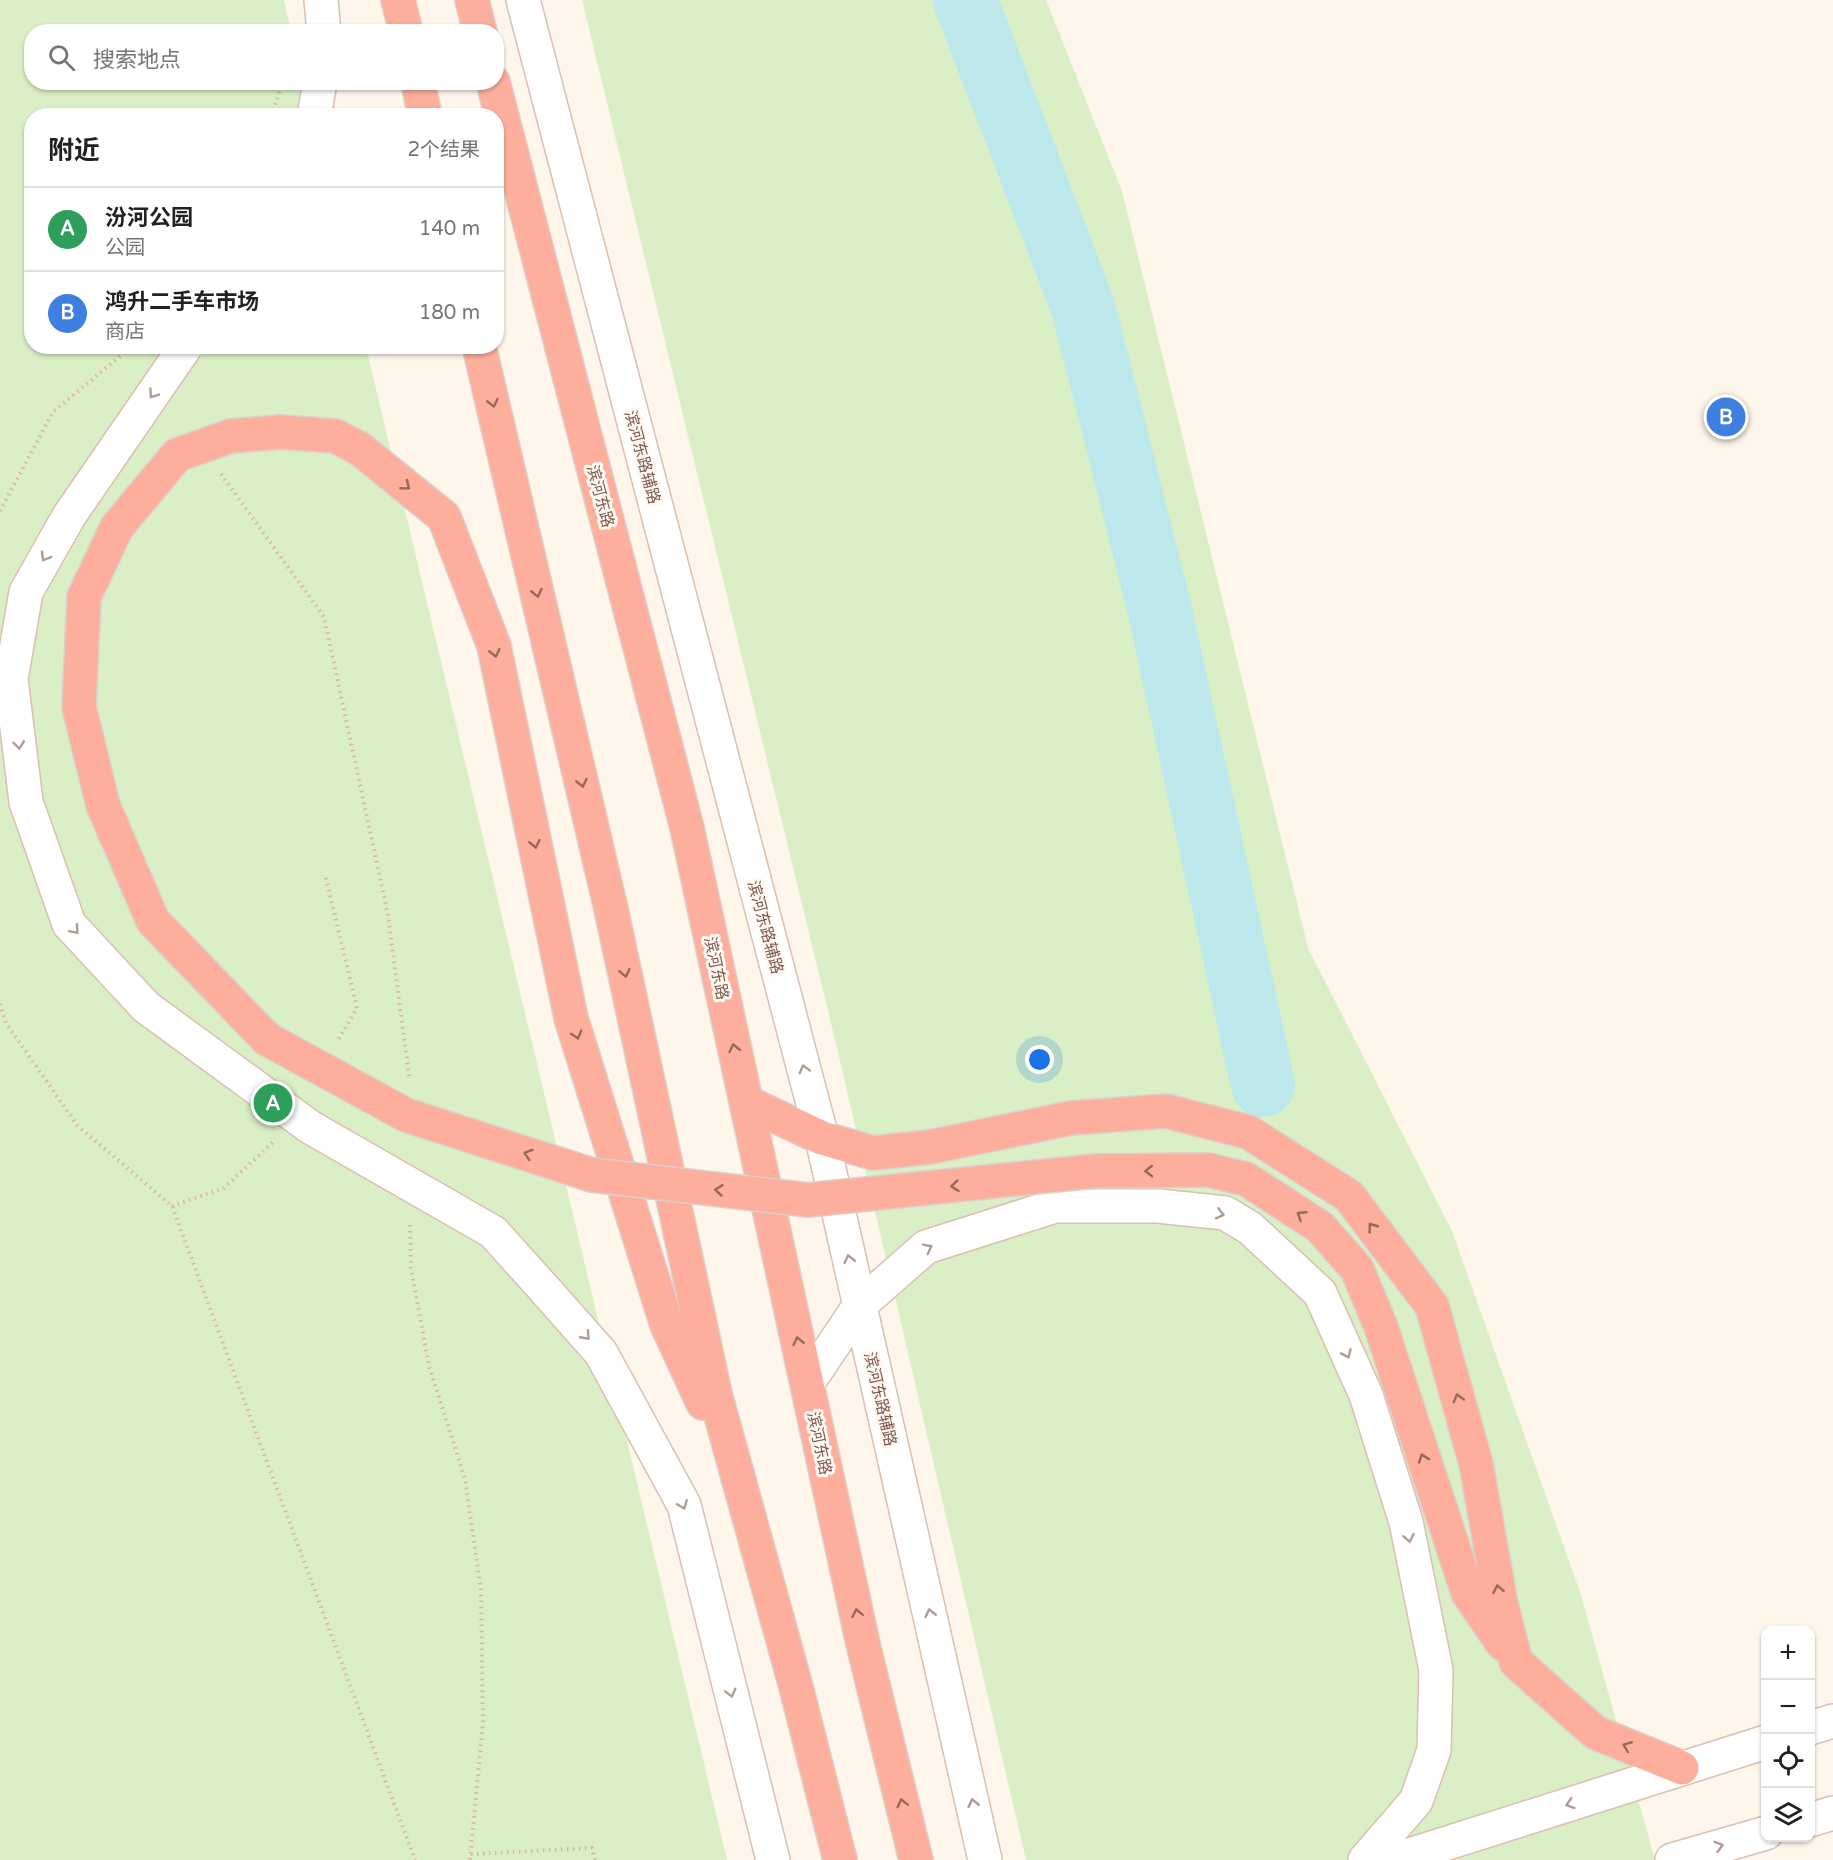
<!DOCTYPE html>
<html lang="zh">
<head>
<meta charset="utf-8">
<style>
	:root { --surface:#fff; --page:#f2f2f2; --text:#202124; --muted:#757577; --line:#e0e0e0; --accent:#f25e46 }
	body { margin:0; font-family:"Varela Round","Noto Sans SC",sans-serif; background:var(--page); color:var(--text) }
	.controls { position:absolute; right:18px; bottom:18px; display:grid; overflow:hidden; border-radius:12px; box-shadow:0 2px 4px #0004 }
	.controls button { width:54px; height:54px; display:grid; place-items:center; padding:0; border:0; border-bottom:2px solid var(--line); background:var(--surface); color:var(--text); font:30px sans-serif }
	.you { position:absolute; left:1040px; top:1060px; width:21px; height:21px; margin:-15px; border:4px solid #fff; border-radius:50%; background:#1a73e8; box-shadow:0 0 0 9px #1a73e833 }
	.badge { display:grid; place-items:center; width:39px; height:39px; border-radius:50%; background:var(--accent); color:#fff; font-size:20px; font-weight:700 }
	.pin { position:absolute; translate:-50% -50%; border:3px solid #fff; box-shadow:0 2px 6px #0006 }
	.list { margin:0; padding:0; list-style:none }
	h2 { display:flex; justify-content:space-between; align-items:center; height:78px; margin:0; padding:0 24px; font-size:26px }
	h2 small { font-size:20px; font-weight:400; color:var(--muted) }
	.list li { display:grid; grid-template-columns:39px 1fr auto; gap:18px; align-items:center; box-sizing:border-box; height:84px; padding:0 24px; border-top:2px solid var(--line) }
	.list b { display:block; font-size:22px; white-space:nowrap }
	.list p { margin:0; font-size:20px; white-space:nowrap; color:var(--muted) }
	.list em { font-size:20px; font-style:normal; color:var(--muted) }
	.icon { flex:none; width:33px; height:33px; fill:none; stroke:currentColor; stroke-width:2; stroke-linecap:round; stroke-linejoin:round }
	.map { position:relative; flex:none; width:1833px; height:1860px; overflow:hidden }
	.search { position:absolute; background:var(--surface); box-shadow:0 2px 4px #0004; left:24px; top:24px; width:480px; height:66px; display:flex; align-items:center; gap:15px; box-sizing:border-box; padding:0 21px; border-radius:24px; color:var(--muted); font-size:22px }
	.panel { position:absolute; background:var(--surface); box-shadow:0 2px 4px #0004; left:24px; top:108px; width:480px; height:246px; border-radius:24px }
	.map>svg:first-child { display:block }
	.green { fill:#daefc6 }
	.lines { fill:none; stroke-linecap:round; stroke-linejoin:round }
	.river { stroke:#bce8eb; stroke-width:64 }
	.secondary-casing { stroke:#dbbfb0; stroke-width:36 }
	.highway-casing { stroke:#dbd0cc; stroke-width:36 }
	.path { stroke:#ddb3a1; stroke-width:4; stroke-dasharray:1.5 4.5; stroke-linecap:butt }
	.secondary { stroke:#fff; stroke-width:33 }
	.highway { stroke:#fdae9d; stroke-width:33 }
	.secondary-bridge-casing { stroke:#dbbfb0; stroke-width:36; stroke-linecap:butt }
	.highway-bridge-casing { stroke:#dbd0cc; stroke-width:36; stroke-linecap:butt }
	.secondary-bridge { stroke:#fff; stroke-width:33 }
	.highway-bridge { stroke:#fdae9d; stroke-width:33 }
	.oneway { stroke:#b19b92 }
	.oneway2 { stroke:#97695b }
	.labels { text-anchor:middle; stroke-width:6; stroke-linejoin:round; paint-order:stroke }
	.street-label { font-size:16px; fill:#7d584a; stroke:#fff9f3 }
</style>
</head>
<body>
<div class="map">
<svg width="1833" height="1860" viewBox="0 0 1833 1860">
	<rect width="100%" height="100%" fill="#fef5eb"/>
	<path class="green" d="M 0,0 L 284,0 L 291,31 L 32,32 L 32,82 L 303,83 L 311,115 L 32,116 L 32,346 L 366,347 L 727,1860 L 0,1860 Z
		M 582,0 L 1046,0 L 1122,191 L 1308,948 L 1452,1231 L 1581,1595 L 1655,1860 L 1026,1860 L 837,1048 Z"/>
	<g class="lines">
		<path class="river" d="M 965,0 L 1083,307 L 1158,602 L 1263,1085"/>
		<g class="secondary-casing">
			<path id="secondary" d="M 321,0 L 324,32
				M 523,0 L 822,1138 L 985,1860
				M 314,116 L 320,82
				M 547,1292 L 601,1353 L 684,1505 L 773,1860
				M 807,1384 L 860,1305 L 926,1247 L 1055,1206 L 1158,1206 L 1225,1213 L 1250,1228 L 1320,1293 L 1366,1395 L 1406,1522 L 1436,1670 L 1434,1750 L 1416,1801 L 1365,1860
				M 1810,1728 L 1833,1721
				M 1810,1820 L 1833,1813
				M 1394,1860 L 1766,1742
				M 1672,1860 L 1766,1833"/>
		</g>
		<g class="highway-casing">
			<path id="highway" d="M 398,0 L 406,32
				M 472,0 L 480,32
				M 418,82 L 425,116
				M 493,82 L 687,828 L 863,1644 L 916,1860
				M 479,346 L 611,909 L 715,1394 L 796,1687 L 840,1860
				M 360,449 L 444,517 L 494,646 L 571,1018 L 667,1325 L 703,1403
				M 746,1102 L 822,1138 L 873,1153 L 930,1147 L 1071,1118 L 1166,1111 L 1248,1132 L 1349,1196 L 1432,1306 L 1476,1464 L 1501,1604 L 1516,1662 L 1596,1733 L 1682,1768
				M 1208,1170 L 1246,1179 L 1320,1227 L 1357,1269 L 1381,1327 L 1468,1593 L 1503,1644"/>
		</g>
		<path class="path" d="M 271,116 L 282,85
			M 221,474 L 324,617 L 388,915 L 409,1076
			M 0,511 L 53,412 L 132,346
			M 326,878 L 357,1008 L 338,1040
			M 0,1004 L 6,1023 L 77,1125 L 172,1206 L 415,1860
			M 172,1206 L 224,1188 L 273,1142
			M 410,1225 L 411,1268 L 429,1366 L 465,1479 L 481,1590 L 483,1722 L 470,1860
			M 471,1854 L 592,1848 L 595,1860"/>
		<use href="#secondary" class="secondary"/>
		<use href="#highway" class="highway"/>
		<g class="secondary-bridge-casing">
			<path id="secondary-bridge" d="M 186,346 L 69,516 L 26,592 L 11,679 L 26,802 L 69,924 L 146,1007 L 310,1127 L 493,1232 L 547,1292"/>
		</g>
		<g class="highway-bridge-casing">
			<path id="highway-bridge" d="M 360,449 L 335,436 L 280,432 L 231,436 L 177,455 L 117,527 L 84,597 L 79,707 L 103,805 L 153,921 L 267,1039 L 406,1115 L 592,1175 L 808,1200 L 1095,1171 L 1208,1170"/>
		</g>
		<use href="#secondary-bridge" class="secondary-bridge"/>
		<use href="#highway-bridge" class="highway-bridge"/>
	</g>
	<defs><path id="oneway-chevron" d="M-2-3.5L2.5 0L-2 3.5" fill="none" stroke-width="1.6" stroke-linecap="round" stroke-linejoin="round" transform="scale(1.5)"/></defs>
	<g class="oneway">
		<use href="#oneway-chevron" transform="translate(153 394) rotate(125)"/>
		<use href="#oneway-chevron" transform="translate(45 557) rotate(120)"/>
		<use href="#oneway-chevron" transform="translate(19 745) rotate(83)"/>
		<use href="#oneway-chevron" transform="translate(75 930) rotate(49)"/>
		<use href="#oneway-chevron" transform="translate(804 1069) rotate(-105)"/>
		<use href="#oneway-chevron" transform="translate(1220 1214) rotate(14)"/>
		<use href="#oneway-chevron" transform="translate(928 1248) rotate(-27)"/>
		<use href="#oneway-chevron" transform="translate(849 1259) rotate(-103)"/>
		<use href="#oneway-chevron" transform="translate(586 1336) rotate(48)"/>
		<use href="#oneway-chevron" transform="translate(1347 1354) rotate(66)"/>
		<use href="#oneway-chevron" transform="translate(683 1505) rotate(68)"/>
		<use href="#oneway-chevron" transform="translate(1409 1538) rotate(78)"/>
		<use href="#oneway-chevron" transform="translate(930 1613) rotate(-103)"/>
		<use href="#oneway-chevron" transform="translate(731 1693) rotate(76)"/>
		<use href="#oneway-chevron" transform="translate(973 1803) rotate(-103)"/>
		<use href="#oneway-chevron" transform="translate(1570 1804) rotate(162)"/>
		<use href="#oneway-chevron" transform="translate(1719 1846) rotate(-16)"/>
	</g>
	<g class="oneway2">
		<use href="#oneway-chevron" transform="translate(493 403) rotate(77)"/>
		<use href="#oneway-chevron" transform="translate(406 486) rotate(39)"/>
		<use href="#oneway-chevron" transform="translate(537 593) rotate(77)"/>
		<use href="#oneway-chevron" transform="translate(495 653) rotate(77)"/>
		<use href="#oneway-chevron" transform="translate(582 783) rotate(77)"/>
		<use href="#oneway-chevron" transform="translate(535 844) rotate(78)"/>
		<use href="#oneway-chevron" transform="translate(625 973) rotate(78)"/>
		<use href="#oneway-chevron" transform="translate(577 1035) rotate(73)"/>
		<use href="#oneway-chevron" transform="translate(734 1048) rotate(-102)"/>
		<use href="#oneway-chevron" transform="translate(528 1154) rotate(-162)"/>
		<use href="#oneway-chevron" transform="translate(1149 1171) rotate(179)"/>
		<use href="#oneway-chevron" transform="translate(955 1186) rotate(174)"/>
		<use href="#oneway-chevron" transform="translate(719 1190) rotate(-173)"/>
		<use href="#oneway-chevron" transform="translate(1301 1215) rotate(-147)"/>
		<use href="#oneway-chevron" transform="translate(1372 1227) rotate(-127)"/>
		<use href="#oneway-chevron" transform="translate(798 1341) rotate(-102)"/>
		<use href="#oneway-chevron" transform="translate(1458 1398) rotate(-106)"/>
		<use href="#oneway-chevron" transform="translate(1423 1458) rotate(-109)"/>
		<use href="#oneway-chevron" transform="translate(1498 1589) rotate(-100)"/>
		<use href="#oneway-chevron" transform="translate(857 1613) rotate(-102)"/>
		<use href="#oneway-chevron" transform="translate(1627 1746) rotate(-158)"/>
		<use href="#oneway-chevron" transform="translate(902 1803) rotate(-104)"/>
	</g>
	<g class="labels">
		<g class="street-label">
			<text transform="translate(643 457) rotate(75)" y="6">滨河东路辅路</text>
			<text transform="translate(601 496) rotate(75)" y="6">滨河东路</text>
			<text transform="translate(766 927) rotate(75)" y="6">滨河东路辅路</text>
			<text transform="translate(717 968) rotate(78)" y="6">滨河东路</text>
			<text transform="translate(881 1399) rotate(77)" y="6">滨河东路辅路</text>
			<text transform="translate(820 1443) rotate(78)" y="6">滨河东路</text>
		</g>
	</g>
</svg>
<div class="controls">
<button>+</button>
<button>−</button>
<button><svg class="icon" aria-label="locate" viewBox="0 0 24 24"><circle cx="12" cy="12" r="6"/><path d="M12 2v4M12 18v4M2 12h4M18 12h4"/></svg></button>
<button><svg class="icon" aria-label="layers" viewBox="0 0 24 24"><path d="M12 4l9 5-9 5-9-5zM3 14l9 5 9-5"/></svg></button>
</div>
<div class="you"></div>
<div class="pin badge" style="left:273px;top:1103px;background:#2e9e5b">A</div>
<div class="pin badge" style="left:1726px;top:417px;background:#3f7fe0">B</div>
<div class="search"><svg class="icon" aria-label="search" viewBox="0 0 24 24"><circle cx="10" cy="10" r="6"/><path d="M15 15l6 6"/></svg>搜索地点</div>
<section class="panel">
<h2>附近<small>2个结果</small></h2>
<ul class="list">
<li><span class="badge" style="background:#2e9e5b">A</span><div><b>汾河公园</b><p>公园</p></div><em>140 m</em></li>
<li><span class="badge" style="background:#3f7fe0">B</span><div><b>鸿升二手车市场</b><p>商店</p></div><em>180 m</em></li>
</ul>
</section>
</div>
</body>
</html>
